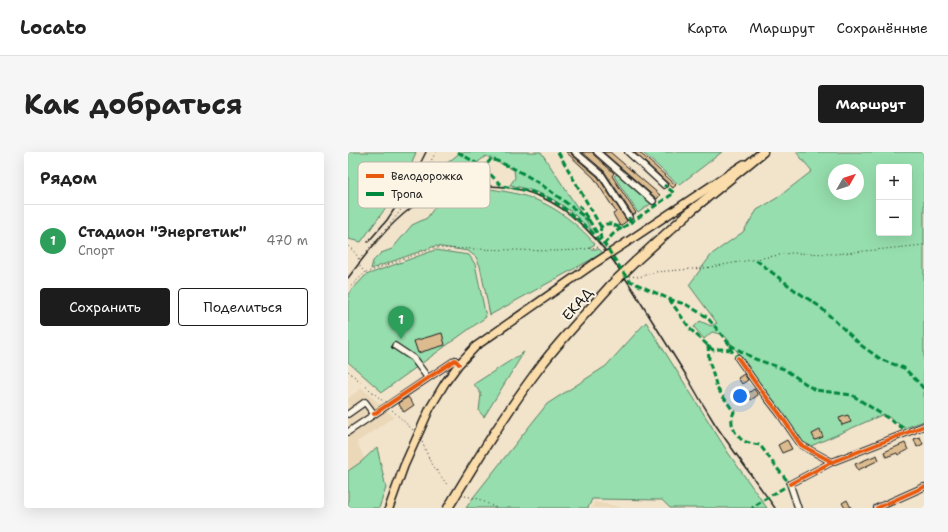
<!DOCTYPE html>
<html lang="ru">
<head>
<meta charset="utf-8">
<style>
	:root { --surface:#fff; --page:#f6f6f6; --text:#222; --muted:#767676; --line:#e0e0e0; --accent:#1c1c1c }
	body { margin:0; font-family:"Shantell Sans",sans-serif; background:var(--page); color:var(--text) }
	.controls { position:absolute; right:12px; top:12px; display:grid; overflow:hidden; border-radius:4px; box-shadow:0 4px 16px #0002 }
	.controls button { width:36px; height:36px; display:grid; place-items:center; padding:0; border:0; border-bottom:1px solid var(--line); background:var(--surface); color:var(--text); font:20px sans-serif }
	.compass { position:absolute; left:480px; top:12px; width:36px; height:36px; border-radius:50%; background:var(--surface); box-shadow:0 4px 16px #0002; rotate:51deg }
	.you { position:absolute; left:392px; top:244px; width:14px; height:14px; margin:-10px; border:3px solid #fff; border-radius:50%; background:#1a73e8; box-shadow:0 0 0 6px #1a73e833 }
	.badge { display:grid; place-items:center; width:26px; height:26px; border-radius:50%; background:var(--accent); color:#fff; font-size:13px; font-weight:700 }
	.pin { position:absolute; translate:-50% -33px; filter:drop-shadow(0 1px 2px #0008) }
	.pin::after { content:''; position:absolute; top:21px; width:14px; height:12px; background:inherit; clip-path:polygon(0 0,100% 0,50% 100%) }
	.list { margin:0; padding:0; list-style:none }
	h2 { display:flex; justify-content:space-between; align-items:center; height:52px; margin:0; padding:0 16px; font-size:17px }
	h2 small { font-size:13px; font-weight:400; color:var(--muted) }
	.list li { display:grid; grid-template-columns:26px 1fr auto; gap:12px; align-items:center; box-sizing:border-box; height:72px; padding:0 16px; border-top:1px solid var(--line) }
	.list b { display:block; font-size:15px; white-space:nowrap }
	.list p { margin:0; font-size:13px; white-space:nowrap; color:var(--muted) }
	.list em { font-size:13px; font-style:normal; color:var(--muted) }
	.actions { display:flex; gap:8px; padding:12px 16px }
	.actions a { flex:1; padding:9px 0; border:1px solid var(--accent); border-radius:4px; text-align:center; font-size:14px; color:var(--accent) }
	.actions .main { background:var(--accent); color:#fff }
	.map { position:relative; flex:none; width:576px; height:356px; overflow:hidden; border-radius:4px }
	header { display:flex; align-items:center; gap:24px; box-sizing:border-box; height:56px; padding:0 20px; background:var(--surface); border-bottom:1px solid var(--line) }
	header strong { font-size:19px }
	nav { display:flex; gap:22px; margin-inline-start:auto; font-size:14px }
	.intro { display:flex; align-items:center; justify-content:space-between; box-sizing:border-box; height:96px; padding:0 24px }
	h1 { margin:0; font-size:28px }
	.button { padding:10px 18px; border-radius:4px; background:var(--accent); color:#fff; font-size:14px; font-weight:700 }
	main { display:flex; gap:24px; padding:0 24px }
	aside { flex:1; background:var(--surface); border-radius:4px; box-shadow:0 4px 16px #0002 }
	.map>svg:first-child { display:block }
	.built { fill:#ebd8b9 }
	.green { fill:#96dead; stroke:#597d64; fill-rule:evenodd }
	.building { fill:#dcbc8f; stroke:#1c1c1c }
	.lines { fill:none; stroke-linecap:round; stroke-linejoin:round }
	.minor-casing { stroke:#1c1c1c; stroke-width:8 }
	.major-casing { stroke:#1c1c1c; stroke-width:10 }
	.highway-casing { stroke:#1c1c1c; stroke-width:11 }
	.path { stroke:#1c1c1c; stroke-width:1; stroke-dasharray:1 3; stroke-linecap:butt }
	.minor { stroke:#fcf5e5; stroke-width:5.5 }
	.major { stroke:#fbddab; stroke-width:7 }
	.highway { stroke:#fbddab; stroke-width:8 }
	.rail { stroke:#1c1c1c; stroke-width:1.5 }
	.major-bridge-casing { stroke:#1c1c1c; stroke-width:10; stroke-linecap:butt }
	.highway-bridge-casing { stroke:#1c1c1c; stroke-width:11; stroke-linecap:butt }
	.major-bridge { stroke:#fbddab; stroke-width:7 }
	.highway-bridge { stroke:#fbddab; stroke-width:8 }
	.quiet { stroke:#00873e; stroke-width:3; stroke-dasharray:6 3; stroke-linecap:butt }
	.cycleway-casing { stroke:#fcf5e5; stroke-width:6 }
	.cycleway { stroke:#e8590c; stroke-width:4 }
	.labels { text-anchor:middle; stroke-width:4; stroke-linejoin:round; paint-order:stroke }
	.street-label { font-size:14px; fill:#1c1c1c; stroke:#fcf5e5 }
	.key { fill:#fcf5e5; stroke:#b9b4a9; stroke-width:1 }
	.key-label { font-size:11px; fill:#1c1c1c }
</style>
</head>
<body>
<header>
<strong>Locato</strong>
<nav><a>Карта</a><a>Маршрут</a><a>Сохранённые</a></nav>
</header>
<div class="intro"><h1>Как добраться</h1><a class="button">Маршрут</a></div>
<main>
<aside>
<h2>Рядом<small></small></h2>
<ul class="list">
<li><span class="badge" style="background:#2e9e5b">1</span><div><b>Стадион &quot;Энергетик&quot;</b><p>Спорт</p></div><em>470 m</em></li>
</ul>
<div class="actions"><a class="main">Сохранить</a><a>Поделиться</a></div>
</aside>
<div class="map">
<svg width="576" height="356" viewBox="0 0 576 356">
	<rect width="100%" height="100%" fill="#f2e4cb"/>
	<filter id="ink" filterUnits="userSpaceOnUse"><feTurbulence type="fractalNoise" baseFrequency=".025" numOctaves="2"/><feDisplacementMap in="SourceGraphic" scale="8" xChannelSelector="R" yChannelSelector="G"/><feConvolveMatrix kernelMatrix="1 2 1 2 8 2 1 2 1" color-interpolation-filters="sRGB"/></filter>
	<g filter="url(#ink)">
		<path class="built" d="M 14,236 L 46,265 L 9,290 L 17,308 L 0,319 L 0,246 Z
			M 246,350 L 263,353 L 274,356 L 244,356 Z"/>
		<path class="green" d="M 0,0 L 68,0 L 58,28 L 13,90 L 0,87 Z
			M 113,0 L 193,0 L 244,78 L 244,80 C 218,52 200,41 162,33 L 167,26 L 166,18 L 138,4 C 123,16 102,30 82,31 L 89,19 Z
			M 294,0 L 374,0 L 331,33 Z
			M 448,0 L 576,0 L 576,269 L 557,276 L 536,262 L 454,298 L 430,258 L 386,195 L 376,183 L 364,180 L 356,187 L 346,175 L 352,169 L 363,174 L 369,171 L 341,133 L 364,102 L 395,80 L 409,58 L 429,46 L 464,19 ZM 531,15 L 561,15 L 561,81 L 531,81 ZM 486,18 L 510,18 L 510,42 L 486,42 Z
			M 271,21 L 304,51 L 290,61 L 266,24 Z
			M 143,37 C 153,39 163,40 173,43 C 202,50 228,70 247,92 L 242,95 L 243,97 L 251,97 L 255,101 L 142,163 L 132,114 L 128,105 L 120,99 L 87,94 L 23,117 L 25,109 L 33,101 L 44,97 L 64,73 L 79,66 L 89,52 L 115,41 L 134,43 Z
			M 87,98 L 121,103 L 127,112 L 138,165 L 34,240 L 0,210 L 0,142 L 18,123 Z
			M 298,170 L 381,302 L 419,356 L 322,356 L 314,348 L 244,347 L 240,356 L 118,356 L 127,343 L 199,252 L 258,214 Z
			M 176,200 L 136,265 L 131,259 L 133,242 L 126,232 Z
			M 29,295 L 38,336 L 31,356 L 0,356 L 0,319 L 13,310 Z"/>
		<path class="building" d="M 218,0 L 223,0 L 224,3 L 250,25 L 279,69 L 272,74 L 265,62 L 268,60 L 246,26 Z
			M 234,0 L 245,0 L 246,3 L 266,21 L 264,24 L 288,61 L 285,63 L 256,19 Z
			M 255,0 L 262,0 L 312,43 L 309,47 Z
			M 286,0 L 291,0 L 328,33 L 325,36 Z
			M 94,181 L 97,193 L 70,201 L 66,189 Z
			M 396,222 L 400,228 L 394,232 L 390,226 Z
			M 406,237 L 410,243 L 403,248 L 399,242 Z
			M 60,245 L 66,253 L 56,260 L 50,251 Z
			M 500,263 L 503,270 L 494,273 L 491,266 Z
			M 472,278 L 475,285 L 467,288 L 464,282 Z
			M 572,285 L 575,292 L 569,295 L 566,287 Z
			M 439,288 L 444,297 L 434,301 L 430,293 Z
			M 557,291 L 560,298 L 550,303 L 549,301 L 538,305 L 536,300 Z
			M 529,303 L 531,308 L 510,318 L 507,312 Z
			M 499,348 L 503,356 L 497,356 L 494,351 Z"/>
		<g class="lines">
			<g class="minor-casing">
				<path id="minor" d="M 227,0 L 253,22 L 281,65
					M 249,0 L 305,49
					M 280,0 L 316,33
					M 47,194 L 65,206 L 80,226
					M 390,206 L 409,233 L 431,261 L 453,293 L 484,310
					M 0,262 L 17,250 L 26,262
					M 0,280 L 107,208 L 111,212
					M 450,356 L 442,332 L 484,310 L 576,274
					M 529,356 L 576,335"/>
			</g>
			<g class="major-casing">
				<path id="major" d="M 273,94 L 396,12
					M 41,356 L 56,314 L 82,256 L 97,231 L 111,212 L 128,194 L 247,111"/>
			</g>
			<g class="highway-casing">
				<path id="highway" d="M 288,109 L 344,58 L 415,0
					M 100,356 C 130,306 160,257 195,211 C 216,184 240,159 263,133"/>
			</g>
			<path class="path" d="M 0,94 C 6,99 12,105 11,113 L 17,121
				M 11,108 L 43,71 L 64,43 L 88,0
				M 281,124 L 291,125 L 307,120 L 357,116 L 443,101 L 487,102 L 576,93
				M 0,137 L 17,121 L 86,96 L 208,99 L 230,98 L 251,95 L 254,93 L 258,94
				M 0,219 L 36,250
				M 44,258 L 65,278
				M 74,290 L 82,309 L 100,334
				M 117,344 L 131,347 L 148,356"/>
			<use href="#minor" class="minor"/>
			<use href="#major" class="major"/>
			<use href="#highway" class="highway"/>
			<path class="rail" d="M 20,90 L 39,68 L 59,38 L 78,0
				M 0,126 C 19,101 38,75 63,56 C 85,40 110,34 137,34 C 214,32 257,92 293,151 C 308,175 323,199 338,223 C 347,239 357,256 367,272 C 386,300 407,328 427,356"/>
			<g class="major-bridge-casing">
				<path id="major-bridge" d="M 247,111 L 273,94"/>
			</g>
			<g class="highway-bridge-casing">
				<path id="highway-bridge" d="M 263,133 L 288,109"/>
			</g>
			<use href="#major-bridge" class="major-bridge"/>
			<use href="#highway-bridge" class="highway-bridge"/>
			<path class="quiet" d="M 110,0 L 136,16 L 143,7 C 181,20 212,46 243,70
				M 210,0 L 253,75
				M 136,16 L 154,34 L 182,39 L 202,47 L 217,57 L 244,80 L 254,92
				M 231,53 L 251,84
				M 281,65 L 282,71 L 274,76 C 264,74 263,68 253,75 L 252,81 L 253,87 L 277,123 L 282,129 L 321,147 L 339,153 L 359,165 L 382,193 L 383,198 L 390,206
				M 282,71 L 326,41 L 316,33
				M 256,92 L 267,80 L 274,76
				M 408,108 L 448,139 L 471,154 L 514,194 L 534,208 L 556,216 L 571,231 L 576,237
				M 321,147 L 343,178 L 365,198 L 372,197 L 383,198
				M 360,193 L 361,208 L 369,236 L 386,260 C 381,270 385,280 394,288 C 399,291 406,292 412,293 L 428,315 L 442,332 C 429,340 416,347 404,356
				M 382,193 L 407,207 L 436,217 L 467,238 L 504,243 L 561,280"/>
			<g class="cycleway-casing">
				<path id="cycleway" d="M 390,206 L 409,233 L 431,261 L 453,293 L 484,310
					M 26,262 L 107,208 L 111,212
					M 442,332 L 484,310 L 576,274
					M 529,356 L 576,335"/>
			</g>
			<use href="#cycleway" class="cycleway"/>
		</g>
	</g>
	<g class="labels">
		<g class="street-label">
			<text transform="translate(229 152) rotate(-49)" y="5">ЕКАД</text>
		</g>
	</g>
	<rect x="10" y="10" width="132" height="46" rx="6" class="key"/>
	<rect x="18" y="22" width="18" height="4" fill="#e8590c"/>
	<rect x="18" y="40" width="18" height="4" fill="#00873e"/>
	<g class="key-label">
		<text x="43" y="28">Велодорожка</text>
		<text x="43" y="46">Тропа</text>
	</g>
</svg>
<div class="controls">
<button>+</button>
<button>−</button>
</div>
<svg class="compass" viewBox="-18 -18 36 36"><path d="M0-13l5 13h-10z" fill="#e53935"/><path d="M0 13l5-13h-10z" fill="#767676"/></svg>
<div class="you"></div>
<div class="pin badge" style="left:53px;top:187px;background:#2e9e5b">1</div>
</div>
</main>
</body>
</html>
